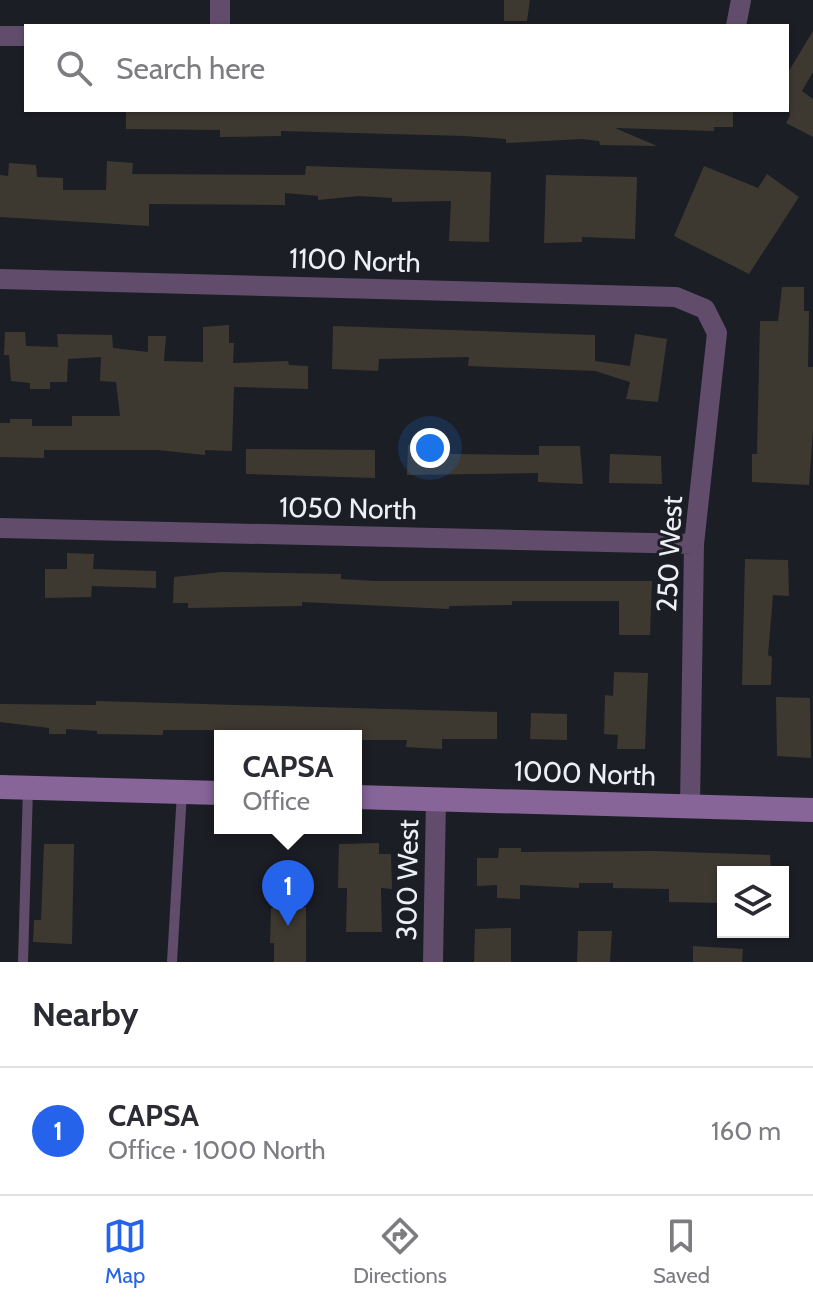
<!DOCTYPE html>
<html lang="en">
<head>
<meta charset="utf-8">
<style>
	:root { --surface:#fff; --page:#f2f2f3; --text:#2b2b33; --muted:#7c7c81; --line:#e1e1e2; --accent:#2563eb }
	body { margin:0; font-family:Cabin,sans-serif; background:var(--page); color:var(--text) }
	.controls { position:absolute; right:24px; bottom:24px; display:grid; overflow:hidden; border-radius:0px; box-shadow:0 2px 6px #0004 }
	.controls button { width:72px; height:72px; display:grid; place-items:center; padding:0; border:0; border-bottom:2px solid var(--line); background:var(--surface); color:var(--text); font:40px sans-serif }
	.you { position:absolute; left:430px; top:448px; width:28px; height:28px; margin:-20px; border:6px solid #fff; border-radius:50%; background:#1a73e8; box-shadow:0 0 0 12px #1a73e833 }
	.badge { display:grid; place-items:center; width:52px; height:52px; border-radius:50%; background:var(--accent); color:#fff; font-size:26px; font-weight:700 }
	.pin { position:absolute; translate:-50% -66px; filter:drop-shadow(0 2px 4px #0008) }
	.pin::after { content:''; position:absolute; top:42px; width:28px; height:24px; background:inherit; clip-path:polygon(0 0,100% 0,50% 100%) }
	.popup { position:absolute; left:214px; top:730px; width:148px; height:104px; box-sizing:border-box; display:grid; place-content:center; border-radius:0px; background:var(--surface); filter:drop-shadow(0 2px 6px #0005); font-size:26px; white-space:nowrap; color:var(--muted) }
	.popup b { font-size:30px; color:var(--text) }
	.popup::after { content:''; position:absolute; left:50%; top:100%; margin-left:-16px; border:16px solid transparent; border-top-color:var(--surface) }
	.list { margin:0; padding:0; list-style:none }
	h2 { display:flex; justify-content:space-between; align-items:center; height:104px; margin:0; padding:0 32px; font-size:34px }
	h2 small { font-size:26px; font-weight:400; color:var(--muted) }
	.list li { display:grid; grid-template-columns:52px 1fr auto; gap:24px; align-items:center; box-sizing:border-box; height:128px; padding:0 32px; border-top:2px solid var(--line) }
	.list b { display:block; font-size:30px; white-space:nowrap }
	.list p { margin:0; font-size:26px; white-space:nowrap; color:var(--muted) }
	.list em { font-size:26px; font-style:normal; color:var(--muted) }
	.icon { flex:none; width:44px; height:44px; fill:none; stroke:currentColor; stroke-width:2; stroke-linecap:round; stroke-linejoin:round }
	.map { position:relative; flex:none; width:813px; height:962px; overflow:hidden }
	.search { position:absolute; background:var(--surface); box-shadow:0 2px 6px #0004; left:24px; right:24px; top:24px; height:88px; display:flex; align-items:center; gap:20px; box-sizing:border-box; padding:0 28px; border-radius:0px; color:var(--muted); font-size:30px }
	.sheet { height:232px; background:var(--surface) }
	nav { display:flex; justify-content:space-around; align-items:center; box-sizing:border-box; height:112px; border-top:2px solid var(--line); background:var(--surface); font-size:22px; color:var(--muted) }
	nav a { display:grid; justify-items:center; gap:4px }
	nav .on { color:var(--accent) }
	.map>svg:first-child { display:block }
	.building { fill:#3d3931 }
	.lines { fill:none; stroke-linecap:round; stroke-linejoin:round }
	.lane { stroke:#614c6c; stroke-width:10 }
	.street { stroke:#614c6c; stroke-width:20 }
	.secondary { stroke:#876599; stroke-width:24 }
	.labels { text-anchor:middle; stroke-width:6; stroke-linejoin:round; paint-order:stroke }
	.street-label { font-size:28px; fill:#edeff4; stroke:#1c1e25 }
</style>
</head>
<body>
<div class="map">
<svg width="813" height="962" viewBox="0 0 813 962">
	<rect width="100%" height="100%" fill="#1c1e25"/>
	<path class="building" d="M 504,0 L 530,0 L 527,21 L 504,21 Z
		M 813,31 L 813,72 L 802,91 L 813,99 L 813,137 L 786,123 L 790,116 L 787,74 Z
		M 126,110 L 733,110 L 733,127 L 714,127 L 714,131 L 615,128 L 657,146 L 600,145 L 599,141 L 582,139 L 506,143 L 506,139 L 465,136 L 281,131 L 281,136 L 220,137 L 220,130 L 126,129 Z
		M 107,161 L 133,163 L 132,174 L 305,175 L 306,166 L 491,172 L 489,242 L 449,241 L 451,201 L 392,202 L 392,198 L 359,196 L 318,200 L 318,196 L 285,193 L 285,205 L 149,204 L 149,226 L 0,217 L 0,175 L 8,176 L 9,163 L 36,165 L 37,177 L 63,178 L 63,190 L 106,190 Z
		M 704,166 L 758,188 L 767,174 L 799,197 L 749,274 L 674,236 Z
		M 546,175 L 637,177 L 635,239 L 582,237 L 582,242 L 544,243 Z
		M 782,287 L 804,287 L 804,311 L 809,311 L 808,367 L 813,367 L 813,429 L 809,485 L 752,482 L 752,454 L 757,454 L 760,321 L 778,321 Z
		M 229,325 L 229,343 L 234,343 L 233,363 L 288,361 L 289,365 L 308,366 L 308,389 L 234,387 L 232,451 L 205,450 L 205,455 L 157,450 L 44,450 L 44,458 L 0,457 L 0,423 L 10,423 L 10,419 L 32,419 L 32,426 L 72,426 L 72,416 L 120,416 L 116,382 L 100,381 L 101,357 L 68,359 L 67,382 L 50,382 L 50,389 L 30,389 L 30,383 L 11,381 L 9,355 L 4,355 L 5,332 L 25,332 L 26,346 L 58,347 L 57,334 L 112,335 L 113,348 L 148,352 L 148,336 L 166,336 L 164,361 L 203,362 L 203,327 Z
		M 333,326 L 595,335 L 595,361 L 630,366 L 635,334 L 667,339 L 658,402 L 626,399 L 630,382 L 595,371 L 468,366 L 469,357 L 379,359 L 378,371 L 332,369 Z
		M 408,445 L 427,445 L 427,451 L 453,454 L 539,455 L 539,446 L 580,446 L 583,484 L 538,482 L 538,473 L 407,475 Z
		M 246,449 L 375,450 L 375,478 L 246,474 Z
		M 610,454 L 661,456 L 662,484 L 609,483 Z
		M 67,553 L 94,554 L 93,569 L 156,571 L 156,588 L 92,586 L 91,597 L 45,598 L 45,569 L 67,569 Z
		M 745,559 L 788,560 L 789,596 L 773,595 L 768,655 L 772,657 L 771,685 L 742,685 Z
		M 222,572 L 341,574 L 341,579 L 375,581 L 652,581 L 650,635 L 619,635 L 619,601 L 512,601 L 512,605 L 449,606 L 449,609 L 302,602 L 302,606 L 188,608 L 188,603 L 173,603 L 174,577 Z
		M 614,672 L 648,673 L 645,749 L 617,749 L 618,735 L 604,734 L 605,695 L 613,696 Z
		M 776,697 L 810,698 L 811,758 L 777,756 Z
		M 96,701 L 497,712 L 497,739 L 442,739 L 442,749 L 406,747 L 407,740 L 356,740 L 356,736 L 337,736 L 337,730 L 163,730 L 163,735 L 97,734 L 97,731 L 66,729 L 66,734 L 49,734 L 49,728 L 0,722 L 0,704 L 96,705 Z
		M 531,713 L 567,714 L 567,740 L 530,739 Z
		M 379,843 L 379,854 L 391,854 L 392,889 L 381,888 L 382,932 L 346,932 L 347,888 L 338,888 L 339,844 Z
		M 44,844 L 74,844 L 72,944 L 33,942 L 34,920 L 41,920 Z
		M 499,848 L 521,848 L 521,852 L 654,851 L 770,855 L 771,872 L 723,872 L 723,903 L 669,902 L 669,889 L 613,888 L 613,883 L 579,883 L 579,888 L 520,885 L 520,899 L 497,898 L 497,885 L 477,886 L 477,858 L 498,858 Z
		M 282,905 L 306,907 L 306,962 L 274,962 L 274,943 L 270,943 L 271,908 L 282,908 Z
		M 511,928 L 511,962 L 474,962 L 475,929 Z
		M 578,931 L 612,931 L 610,962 L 577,962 Z
		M 693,946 L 743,949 L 742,962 L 693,962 Z"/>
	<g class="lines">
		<path class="lane" d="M 23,962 L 28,788
			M 172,962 L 182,792"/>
		<path class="street" d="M 220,26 L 220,0
			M 736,26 L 741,0
			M 0,36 L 26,36
			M 0,279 L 676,297 L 705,309 L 717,333 L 694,544 L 690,806
			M 0,528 L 694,544
			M 433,962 L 436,799"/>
		<path class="secondary" d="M 0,787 L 220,793
			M 356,797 L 813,810"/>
	</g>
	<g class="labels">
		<g class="street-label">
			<text transform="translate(355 260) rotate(2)" y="10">1100 North</text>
			<text transform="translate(348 508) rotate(1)" y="10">1050 North</text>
			<text transform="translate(669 554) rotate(-87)" y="10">250 West</text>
			<text transform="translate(585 773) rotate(2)" y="10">1000 North</text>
			<text transform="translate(407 880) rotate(-89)" y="10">300 West</text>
		</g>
	</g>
</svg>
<div class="controls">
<button><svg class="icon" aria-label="layers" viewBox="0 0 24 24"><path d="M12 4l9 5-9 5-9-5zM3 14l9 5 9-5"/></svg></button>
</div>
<div class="you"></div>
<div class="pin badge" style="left:288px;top:926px">1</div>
<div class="popup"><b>CAPSA</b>Office</div>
<div class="search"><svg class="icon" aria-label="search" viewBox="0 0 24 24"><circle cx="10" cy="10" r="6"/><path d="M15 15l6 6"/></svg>Search here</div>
</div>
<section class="sheet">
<h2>Nearby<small></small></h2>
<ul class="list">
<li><span class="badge">1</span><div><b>CAPSA</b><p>Office · 1000 North</p></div><em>160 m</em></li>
</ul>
</section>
<nav>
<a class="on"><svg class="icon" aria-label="map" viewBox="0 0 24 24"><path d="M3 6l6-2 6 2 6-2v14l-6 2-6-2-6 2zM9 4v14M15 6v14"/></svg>Map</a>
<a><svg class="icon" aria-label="directions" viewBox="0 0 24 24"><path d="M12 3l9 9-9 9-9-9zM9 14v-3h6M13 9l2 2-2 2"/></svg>Directions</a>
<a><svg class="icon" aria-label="saved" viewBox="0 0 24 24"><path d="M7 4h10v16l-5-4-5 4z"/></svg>Saved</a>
</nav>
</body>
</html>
